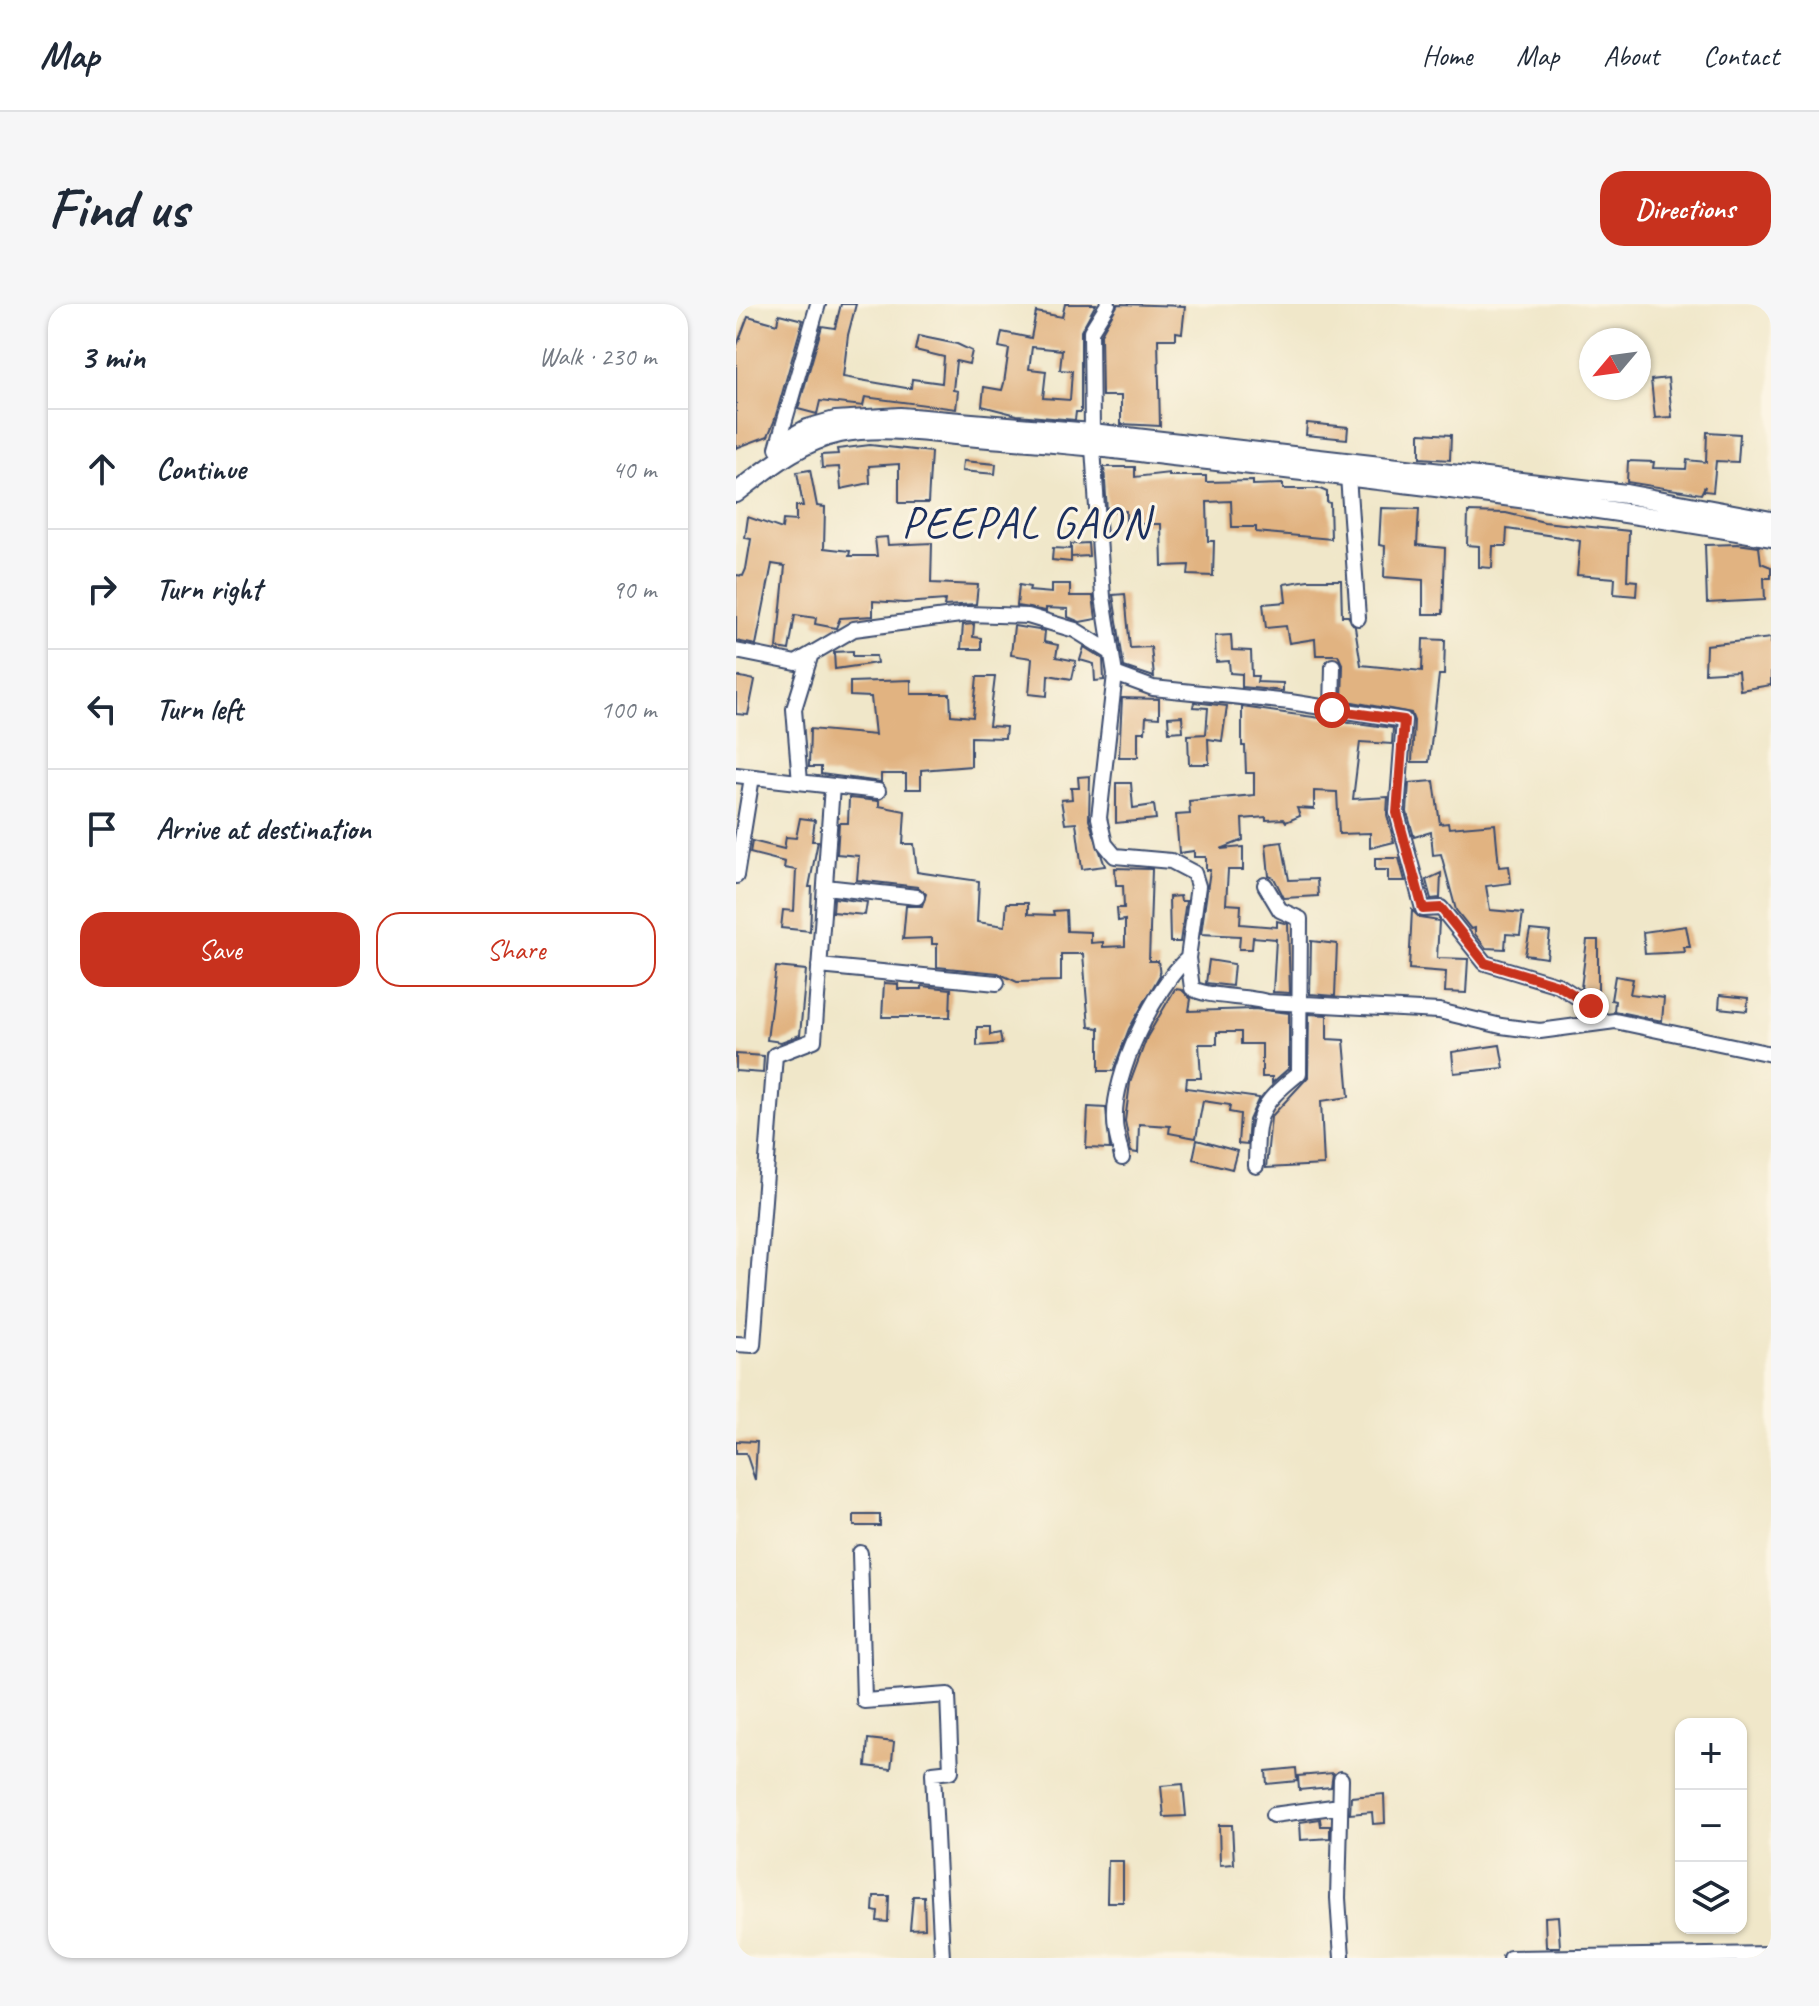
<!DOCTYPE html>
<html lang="en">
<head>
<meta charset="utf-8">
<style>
	:root { --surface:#fff; --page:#f6f6f7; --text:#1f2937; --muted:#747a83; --line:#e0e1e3; --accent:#c8321e }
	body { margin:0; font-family:Caveat,sans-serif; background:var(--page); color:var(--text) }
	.controls { position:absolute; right:24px; bottom:24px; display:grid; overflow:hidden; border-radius:16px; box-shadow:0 2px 6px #0004 }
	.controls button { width:72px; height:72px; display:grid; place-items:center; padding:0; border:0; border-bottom:2px solid var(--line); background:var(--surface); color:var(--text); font:40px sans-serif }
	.compass { position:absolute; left:843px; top:24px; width:72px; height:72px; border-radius:50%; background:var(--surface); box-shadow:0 2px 6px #0004; rotate:241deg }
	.stop { position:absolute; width:24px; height:24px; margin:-18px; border:6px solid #c8321e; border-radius:50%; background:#fff }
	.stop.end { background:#c8321e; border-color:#fff; box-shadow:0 2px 8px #0008 }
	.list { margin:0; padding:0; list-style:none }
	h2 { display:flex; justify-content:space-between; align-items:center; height:104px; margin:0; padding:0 32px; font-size:34px }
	h2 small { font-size:26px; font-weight:400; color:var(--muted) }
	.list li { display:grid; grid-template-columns:52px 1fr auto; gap:24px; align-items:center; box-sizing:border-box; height:120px; padding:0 32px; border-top:2px solid var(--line) }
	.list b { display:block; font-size:30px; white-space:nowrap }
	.list em { font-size:26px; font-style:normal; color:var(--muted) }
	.actions { display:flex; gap:16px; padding:24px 32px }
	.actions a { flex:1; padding:18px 0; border:2px solid var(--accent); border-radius:24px; text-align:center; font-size:28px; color:var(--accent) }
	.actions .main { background:var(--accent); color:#fff }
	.icon { flex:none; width:44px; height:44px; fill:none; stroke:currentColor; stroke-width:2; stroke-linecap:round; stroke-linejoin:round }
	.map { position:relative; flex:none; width:1035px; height:1654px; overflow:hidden; border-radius:24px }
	header { display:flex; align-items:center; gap:48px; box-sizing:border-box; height:112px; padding:0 40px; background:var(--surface); border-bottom:2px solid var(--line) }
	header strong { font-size:38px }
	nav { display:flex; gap:44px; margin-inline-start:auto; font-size:28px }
	.intro { display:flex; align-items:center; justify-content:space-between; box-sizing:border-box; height:192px; padding:0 48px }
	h1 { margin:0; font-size:56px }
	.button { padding:20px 36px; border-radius:24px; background:var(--accent); color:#fff; font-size:28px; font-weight:700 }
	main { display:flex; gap:48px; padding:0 48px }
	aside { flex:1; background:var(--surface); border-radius:24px; box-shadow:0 2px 6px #0004 }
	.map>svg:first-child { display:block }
	.building { fill:#e1b381; fill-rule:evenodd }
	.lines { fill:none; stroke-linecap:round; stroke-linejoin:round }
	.minor-casing { stroke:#3b4b6e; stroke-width:18 }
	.major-casing { stroke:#3b4b6e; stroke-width:22 }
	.minor { stroke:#fff; stroke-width:14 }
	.major { stroke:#fff; stroke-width:18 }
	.route { stroke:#c8321e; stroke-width:10 }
	.labels { text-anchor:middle; stroke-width:6; stroke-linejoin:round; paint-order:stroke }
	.quarter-label { font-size:44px; letter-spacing:2px; fill:#1b2f5e; stroke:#fcf5e5 }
</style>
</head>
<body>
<header>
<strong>Map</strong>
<nav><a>Home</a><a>Map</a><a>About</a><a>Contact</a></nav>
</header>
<div class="intro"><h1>Find us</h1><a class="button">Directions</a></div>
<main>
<aside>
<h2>3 min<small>Walk · 230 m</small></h2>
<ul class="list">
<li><svg class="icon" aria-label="ahead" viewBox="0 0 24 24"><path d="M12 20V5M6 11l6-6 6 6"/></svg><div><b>Continue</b></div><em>40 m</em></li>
<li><svg class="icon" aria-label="right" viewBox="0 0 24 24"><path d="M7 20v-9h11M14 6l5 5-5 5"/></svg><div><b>Turn right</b></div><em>90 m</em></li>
<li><svg class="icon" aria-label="left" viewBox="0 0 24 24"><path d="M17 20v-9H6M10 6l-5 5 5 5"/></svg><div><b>Turn left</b></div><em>100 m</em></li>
<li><svg class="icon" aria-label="arrive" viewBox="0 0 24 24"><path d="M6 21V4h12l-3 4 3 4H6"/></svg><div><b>Arrive at destination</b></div></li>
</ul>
<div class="actions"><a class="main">Save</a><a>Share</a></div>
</aside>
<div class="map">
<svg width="1035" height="1654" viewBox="0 0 1035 1654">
	<rect width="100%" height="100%" fill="#fcf5e5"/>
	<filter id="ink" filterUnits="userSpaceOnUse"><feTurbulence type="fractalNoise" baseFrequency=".0125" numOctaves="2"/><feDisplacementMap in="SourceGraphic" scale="16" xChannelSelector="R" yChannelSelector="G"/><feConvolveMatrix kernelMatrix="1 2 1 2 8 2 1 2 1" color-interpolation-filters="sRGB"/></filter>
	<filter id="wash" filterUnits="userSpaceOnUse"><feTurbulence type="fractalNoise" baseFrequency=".006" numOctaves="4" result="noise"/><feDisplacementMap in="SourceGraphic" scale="32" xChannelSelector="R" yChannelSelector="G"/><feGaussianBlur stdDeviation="1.8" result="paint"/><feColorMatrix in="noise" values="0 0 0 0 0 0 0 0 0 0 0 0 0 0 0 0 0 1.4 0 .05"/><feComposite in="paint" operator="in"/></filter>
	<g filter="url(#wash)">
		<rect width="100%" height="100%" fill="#f0e7c9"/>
		<g id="blocks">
			<path class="building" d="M 105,0 L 120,0 L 112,31 L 107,73 L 170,84 L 175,84 L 176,75 L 206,79 L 208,53 L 179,46 L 182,32 L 221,40 L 236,47 L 233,60 L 220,57 L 217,86 L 222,87 L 220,105 L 129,93 L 127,102 L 84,97 L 81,110 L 62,105 L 86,22 L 99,24 Z
				M 329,0 L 360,0 L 345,27 L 345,108 L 340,108 L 339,116 L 281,111 L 246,102 L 248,83 L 266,86 L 268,79 L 273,45 L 263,43 L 266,28 L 295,34 L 300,8 L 326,13 ZM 296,43 L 326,46 L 324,66 L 336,67 L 334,96 L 307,94 L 310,67 L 293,65 Z
				M 382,0 L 449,2 L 446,29 L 440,28 L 440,35 L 422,35 L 424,122 L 385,120 L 385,92 L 366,92 L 365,30 Z
				M 43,10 L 67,16 L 38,118 L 32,132 L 0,144 L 0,44 L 12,12 L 41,20 Z
				M 932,74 L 936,113 L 919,114 L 915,76 Z
				M 571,119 L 612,123 L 611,135 L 570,131 Z
				M 971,128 L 1004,130 L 1002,158 L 980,157 L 977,188 L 968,187 L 969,182 L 965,190 L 891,178 L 892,157 L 918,158 L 917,164 L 950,165 L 951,156 L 970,158 Z
				M 684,129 L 715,131 L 714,156 L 684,154 Z
				M 134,141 L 195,148 L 192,199 L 163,199 L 163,160 L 133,162 L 134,179 L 105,185 L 103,163 L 86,164 L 85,151 L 102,150 L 101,145 Z
				M 227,157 L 260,160 L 259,170 L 226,167 Z
				M 368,163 L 399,163 L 399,173 L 433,169 L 433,172 L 470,172 L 470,178 L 517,177 L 517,181 L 547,180 L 547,185 L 584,185 L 591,188 L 591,198 L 594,199 L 595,235 L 520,228 L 520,223 L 496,223 L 495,197 L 471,198 L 472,237 L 478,237 L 477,272 L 452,271 L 453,261 L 426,262 L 425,220 L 390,220 L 390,207 L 371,207 Z
				M 74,166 L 81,202 L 89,203 L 88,244 L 114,247 L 113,252 L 141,252 L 139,234 L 151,233 L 152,241 L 196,239 L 195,279 L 242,281 L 240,300 L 208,302 L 209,296 L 168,299 L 137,297 L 137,312 L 104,314 L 100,324 L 79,320 L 80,314 L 59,311 L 53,346 L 41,344 L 49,262 L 36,260 L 20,341 L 0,337 L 0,271 L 7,272 L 10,265 L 15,235 L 9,234 L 12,213 L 46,225 L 47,216 L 60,217 L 60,202 L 67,202 L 61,168 Z
				M 645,204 L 683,205 L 681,241 L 709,244 L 707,310 L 687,310 L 687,276 L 648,273 L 649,242 L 643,241 Z
				M 732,208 L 770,209 L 808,218 L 893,227 L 891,276 L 901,277 L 900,292 L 878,290 L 879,274 L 841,271 L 844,237 L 825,233 L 771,225 L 770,242 L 757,242 L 756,264 L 743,263 L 743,242 L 731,241 Z
				M 352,239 L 353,252 L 335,253 L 335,246 L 335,258 L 316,256 L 317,244 L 335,245 L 335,240 Z
				M 1001,240 L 1023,243 L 1025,259 L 1035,263 L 1035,274 L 1028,274 L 1029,296 L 971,299 L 969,241 Z
				M 572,276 L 605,276 L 606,312 L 612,312 L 619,323 L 625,361 L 686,367 L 687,335 L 709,336 L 708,371 L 703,371 L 693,458 L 676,458 L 678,417 L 675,409 L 606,396 L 607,362 L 602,351 L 580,351 L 579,335 L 553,339 L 550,322 L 530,324 L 527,300 L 550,298 L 548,280 Z
				M 316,280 L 334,280 L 334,292 L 357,292 L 360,315 L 344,318 L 332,313 L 332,305 L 310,304 L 310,307 L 281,302 L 283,281 L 294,283 L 293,287 L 316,289 Z
				M 389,290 L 394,344 L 415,343 L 418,373 L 388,363 L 377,291 Z
				M 238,320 L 237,333 L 245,334 L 245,345 L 225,345 L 227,321 Z
				M 278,322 L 309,327 L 308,338 L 322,341 L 320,353 L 340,357 L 336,375 L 312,371 L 311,392 L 293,390 L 296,354 L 275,351 Z
				M 495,331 L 496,346 L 515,347 L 516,372 L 522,372 L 521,378 L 547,379 L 547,387 L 506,383 L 506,370 L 494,369 L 493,357 L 480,358 L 479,332 Z
				M 1035,334 L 1035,381 L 1004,386 L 1002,367 L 969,369 L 970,341 Z
				M 348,343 L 367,355 L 368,376 L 359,377 L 358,360 L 344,356 Z
				M 117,347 L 117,352 L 140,352 L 141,359 L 99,365 L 98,348 Z
				M 0,372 L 19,376 L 12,411 L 0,410 Z
				M 241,373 L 259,373 L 253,422 L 270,423 L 269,434 L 235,433 L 235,462 L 185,466 L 185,485 L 170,485 L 170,470 L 145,470 L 145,478 L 85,470 L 85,463 L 73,463 L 74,425 L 139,431 L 135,393 L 114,392 L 114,378 L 175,376 L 175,390 L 214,390 L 215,411 L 237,413 Z
				M 386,394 L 423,395 L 423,414 L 410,413 L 409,428 L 402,428 L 402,453 L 383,453 Z
				M 458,398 L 491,402 L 486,437 L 472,435 L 473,460 L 453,460 L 452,431 L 470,430 L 472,404 L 457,403 Z
				M 506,403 L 657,424 L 656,440 L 624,438 L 617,495 L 652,493 L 651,511 L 658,538 L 634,544 L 634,529 L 603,530 L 601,488 L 578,487 L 578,505 L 561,504 L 564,512 L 550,518 L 548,515 L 530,516 L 530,513 L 506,515 L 507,536 L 485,545 L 507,543 L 507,566 L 492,566 L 490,600 L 505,601 L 504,620 L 541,623 L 541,617 L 552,620 L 554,689 L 537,688 L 540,635 L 517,633 L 516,645 L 503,645 L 504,632 L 465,630 L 474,566 L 470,566 L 470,553 L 458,553 L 458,547 L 443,549 L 440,511 L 454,510 L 453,497 L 518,491 L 518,469 L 510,469 L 509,442 L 506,442 Z
				M 446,412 L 447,427 L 433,428 L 432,413 Z
				M 354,472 L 353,516 L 369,562 L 346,565 L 340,519 L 329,520 L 325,496 L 336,495 L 335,484 L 343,484 L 342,473 Z
				M 698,477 L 704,520 L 712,519 L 713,524 L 759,520 L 763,563 L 773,562 L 775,579 L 750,582 L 754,606 L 787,609 L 784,631 L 770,630 L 769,645 L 750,644 L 739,630 L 739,624 L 735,625 L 720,606 L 705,550 L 697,551 L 695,528 L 678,533 L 671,508 L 673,479 Z
				M 380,479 L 395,479 L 397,504 L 418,501 L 420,515 L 380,519 Z
				M 113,494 L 143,497 L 143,502 L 169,507 L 167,540 L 178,540 L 181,568 L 243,577 L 241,618 L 269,622 L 271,599 L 292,599 L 292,610 L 318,611 L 317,607 L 330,606 L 331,627 L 355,628 L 355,639 L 367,638 L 367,643 L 389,642 L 389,616 L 382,617 L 381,604 L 388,604 L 387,581 L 380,581 L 379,564 L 416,565 L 413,657 L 422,657 L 424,671 L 393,725 L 377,767 L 363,767 L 363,724 L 353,723 L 347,650 L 325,650 L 325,677 L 281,678 L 262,669 L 201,663 L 201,640 L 196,640 L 196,634 L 167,635 L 170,602 L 186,602 L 190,590 L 182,583 L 121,576 L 123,552 L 101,550 L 103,519 L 112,519 Z
				M 64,514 L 79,516 L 76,537 L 82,537 L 73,583 L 76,583 L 74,627 L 45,624 L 47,606 L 58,607 L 60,566 L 48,564 L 49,558 L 14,549 L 16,537 L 48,545 L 50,533 L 60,534 Z
				M 546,538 L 553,576 L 581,575 L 582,592 L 548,594 L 538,574 L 533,572 L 530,540 Z
				M 639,554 L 663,554 L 669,577 L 652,577 L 652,566 L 639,566 Z
				M 705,569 L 704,594 L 695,595 L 690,576 Z
				M 444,592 L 445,597 L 450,597 L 444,638 L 434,638 L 433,593 Z
				M 98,594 L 131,598 L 129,611 L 97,608 Z
				M 676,606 L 684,614 L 703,617 L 701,654 L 732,655 L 730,689 L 709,688 L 710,668 L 673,665 Z
				M 950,622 L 954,643 L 948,643 L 949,648 L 909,650 L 907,628 Z
				M 794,626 L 814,628 L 811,654 L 789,651 Z
				M 851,636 L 862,636 L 862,693 L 845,684 Z
				M 575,637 L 601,640 L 599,692 L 574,690 Z
				M 473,656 L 498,660 L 496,682 L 470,679 Z
				M 40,663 L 70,666 L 64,731 L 45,738 L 31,736 Z
				M 879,672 L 897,675 L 894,690 L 928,694 L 926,717 L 878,707 L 879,697 L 875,696 Z
				M 148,679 L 162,680 L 162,685 L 186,685 L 186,682 L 215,685 L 214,713 L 146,713 Z
				M 439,685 L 446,686 L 455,695 L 453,707 L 518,705 L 553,709 L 553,764 L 536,779 L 536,773 L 526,773 L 526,740 L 505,740 L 505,728 L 481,728 L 481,740 L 463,740 L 465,774 L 451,774 L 450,784 L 523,794 L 513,816 L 511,841 L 502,840 L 504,810 L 493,808 L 494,801 L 467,797 L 460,834 L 433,829 L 434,822 L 403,820 L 402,849 L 395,848 L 389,817 L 394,779 L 411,733 Z
				M 984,691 L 1012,694 L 1011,707 L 983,704 Z
				M 573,710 L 591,711 L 591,735 L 608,736 L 613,793 L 585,797 L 588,861 L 530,864 L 535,813 L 572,773 Z
				M 241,723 L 254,723 L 254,731 L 264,729 L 266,740 L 241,742 Z
				M 764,741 L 768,764 L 718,769 L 716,748 Z
				M 0,750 L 28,752 L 27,769 L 0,767 Z
				M 352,803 L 370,804 L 374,845 L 350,844 Z
				M 461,836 L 501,847 L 496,865 L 457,855 Z
				M 0,1137 L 21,1138 L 19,1176 L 10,1149 L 0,1149 Z
				M 118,1211 L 144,1211 L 144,1222 L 118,1222 Z
				M 132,1435 L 158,1438 L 155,1465 L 130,1462 Z
				M 560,1464 L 561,1477 L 531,1480 L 530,1467 Z
				M 597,1469 L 595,1483 L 563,1486 L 562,1472 Z
				M 447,1480 L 450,1512 L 428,1513 L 425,1482 Z
				M 648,1490 L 649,1519 L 637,1520 L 636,1508 L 614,1510 L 615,1493 Z
				M 584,1515 L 585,1522 L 594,1522 L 594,1534 L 565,1536 L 564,1518 Z
				M 483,1521 L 496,1521 L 498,1560 L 484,1561 Z
				M 372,1557 L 387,1557 L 387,1598 L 371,1598 Z
				M 138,1592 L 153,1592 L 152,1618 L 141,1617 L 142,1608 L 137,1607 Z
				M 177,1592 L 188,1592 L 189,1624 L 174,1625 Z
				M 822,1612 L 824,1643 L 810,1643 L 809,1613 Z"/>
		</g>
	</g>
	<g filter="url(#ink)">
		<use href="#blocks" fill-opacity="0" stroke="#3b4b6e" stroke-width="2"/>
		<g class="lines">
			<g class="minor-casing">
				<path id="minor" d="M 372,0 L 355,27 L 356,129 L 367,293 L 379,370 L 363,514 L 369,540 L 379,552 L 435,557 L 458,569 L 462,582 L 452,654 L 456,684 C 468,693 511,692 531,698 L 703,707 L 765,722 L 804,727 L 879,717 L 1035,750
					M 47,154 L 41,144 L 82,0
					M 612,172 L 622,314
					M 0,347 L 60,359 L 118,325 L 232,310 L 292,312 L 339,326 L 376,349
					M 379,370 L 417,384 L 554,398 L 668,416 L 661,509 L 687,605 L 705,604 L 749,659 L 822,681 L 855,702 L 867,718
					M 596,406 L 597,362
					M 0,471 L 142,487
					M 64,478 L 58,405 L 74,353
					M 0,572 L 16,473
					M 89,583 L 181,593
					M 83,662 L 261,679
					M 386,854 C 384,842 379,829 379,817 C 376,772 419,682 452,654
					M 520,862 C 521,810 521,803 563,769 L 564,615 L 544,606 L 529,581
					M 0,1040 L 17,1041 L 39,751 L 78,736 L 96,482
					M 124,1249 L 128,1397 L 212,1391 L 215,1467 L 197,1469 L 206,1654
					M 605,1475 L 602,1594 L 606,1654
					M 537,1511 L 604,1502
					M 774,1654 L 1035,1650"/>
			</g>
			<g class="major-casing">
				<path id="major" d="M 50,137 L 71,125 L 99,117 L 164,113 L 356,129 L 890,190 L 1035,217
					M 0,189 C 33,164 62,138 104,129 C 145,121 189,128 230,132 C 291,137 351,141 411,149 C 620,173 828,196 1035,233"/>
			</g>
			<use href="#minor" class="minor"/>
			<use href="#major" class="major"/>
		</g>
	</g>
	<g class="lines" filter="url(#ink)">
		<path class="route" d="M 596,406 L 668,416 L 661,509 L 687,605 L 705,604 L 749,659 L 822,681 L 855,702"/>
	</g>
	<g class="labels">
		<g class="quarter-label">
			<text x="290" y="233">PEEPAL GAON</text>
		</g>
	</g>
</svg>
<div class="controls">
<button>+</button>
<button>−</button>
<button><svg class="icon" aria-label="layers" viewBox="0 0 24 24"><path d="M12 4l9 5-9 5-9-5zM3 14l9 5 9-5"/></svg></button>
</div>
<svg class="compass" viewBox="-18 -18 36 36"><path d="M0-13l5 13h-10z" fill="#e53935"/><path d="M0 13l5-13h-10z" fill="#747a83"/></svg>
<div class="stop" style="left:596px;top:406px"></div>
<div class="stop end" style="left:855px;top:702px"></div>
</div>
</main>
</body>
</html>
